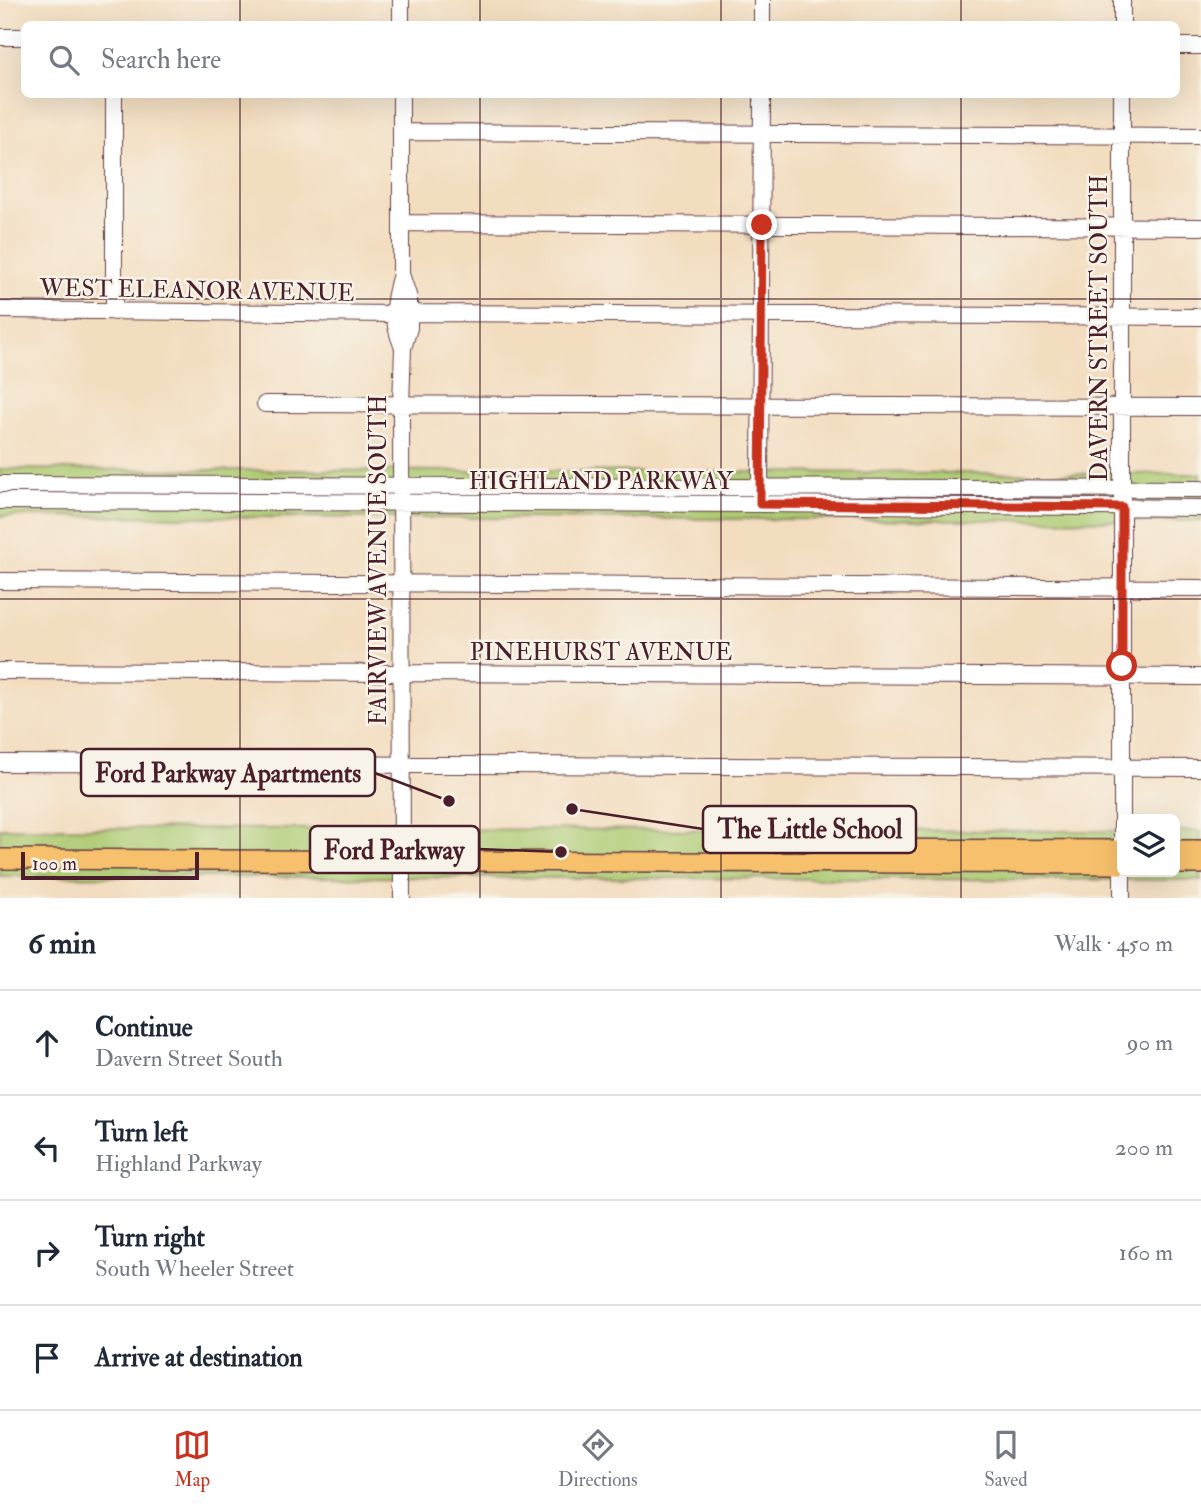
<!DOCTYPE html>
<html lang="en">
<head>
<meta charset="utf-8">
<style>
	:root { --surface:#fff; --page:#f6f6f7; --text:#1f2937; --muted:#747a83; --line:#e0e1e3; --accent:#c8321e }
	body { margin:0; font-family:"IM FELL Double Pica",serif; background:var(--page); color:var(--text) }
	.controls { position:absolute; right:21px; bottom:21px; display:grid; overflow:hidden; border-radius:10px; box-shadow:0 7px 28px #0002 }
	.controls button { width:63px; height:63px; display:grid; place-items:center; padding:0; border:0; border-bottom:2px solid var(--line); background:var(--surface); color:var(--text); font:35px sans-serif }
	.scale { position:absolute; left:21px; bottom:18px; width:178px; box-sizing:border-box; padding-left:7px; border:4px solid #4a1f2b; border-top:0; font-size:19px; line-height:24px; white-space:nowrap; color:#4a1f2b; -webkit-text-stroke:5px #f7f3e8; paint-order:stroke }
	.stop { position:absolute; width:21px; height:21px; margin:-16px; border:5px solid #c8321e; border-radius:50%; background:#fff }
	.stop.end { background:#c8321e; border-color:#fff; box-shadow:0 2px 7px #0008 }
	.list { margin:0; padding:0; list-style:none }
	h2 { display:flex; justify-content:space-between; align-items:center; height:91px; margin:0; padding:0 28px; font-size:30px }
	h2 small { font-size:23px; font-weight:400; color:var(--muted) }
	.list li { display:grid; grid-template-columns:46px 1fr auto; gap:21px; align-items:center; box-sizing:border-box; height:105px; padding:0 28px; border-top:2px solid var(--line) }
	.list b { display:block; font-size:26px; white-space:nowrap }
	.list p { margin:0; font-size:23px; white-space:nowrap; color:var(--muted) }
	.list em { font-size:23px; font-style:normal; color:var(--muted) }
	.icon { flex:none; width:38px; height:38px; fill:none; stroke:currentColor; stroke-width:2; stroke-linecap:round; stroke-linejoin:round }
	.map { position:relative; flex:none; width:1201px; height:898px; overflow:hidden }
	.search { position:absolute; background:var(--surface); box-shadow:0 7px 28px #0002; left:21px; right:21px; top:21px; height:77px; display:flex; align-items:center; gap:18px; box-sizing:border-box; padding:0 24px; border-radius:10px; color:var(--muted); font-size:26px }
	.sheet { height:511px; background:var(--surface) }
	nav { display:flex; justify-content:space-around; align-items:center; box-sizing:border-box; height:98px; border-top:2px solid var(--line); background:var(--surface); font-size:19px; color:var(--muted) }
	nav a { display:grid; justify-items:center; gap:4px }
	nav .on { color:var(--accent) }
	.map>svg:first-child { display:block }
	.green { fill:#acca71; stroke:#7b744e; stroke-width:2 }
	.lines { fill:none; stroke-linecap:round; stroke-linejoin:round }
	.minor-casing { stroke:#633c41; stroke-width:18 }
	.major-casing { stroke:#633c41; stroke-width:22 }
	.minor { stroke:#fff; stroke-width:16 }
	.major { stroke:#f7c06c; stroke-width:19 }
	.route { stroke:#c8321e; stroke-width:9 }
	.grid { fill:none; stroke:#4a1f2b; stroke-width:2; stroke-opacity:0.55 }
	.labels { text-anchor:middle; stroke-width:5; stroke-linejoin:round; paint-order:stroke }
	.street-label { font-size:24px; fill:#4a1f2b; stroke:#f7f3e8 }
	.leader { fill:none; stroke:#4a1f2b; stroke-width:2.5 }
	.callout-dot { fill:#4a1f2b; stroke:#f7f3e8; stroke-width:2.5 }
	.callout { fill:#f7f3e8; stroke:#4a1f2b; stroke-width:2.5 }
	.callout-label { font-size:26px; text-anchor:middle; font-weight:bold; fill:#4a1f2b }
</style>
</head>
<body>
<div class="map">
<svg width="1201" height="898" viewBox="0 0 1201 898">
	<rect width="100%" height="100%" fill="#f7f3e8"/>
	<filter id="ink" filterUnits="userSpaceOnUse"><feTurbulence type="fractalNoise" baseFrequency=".0143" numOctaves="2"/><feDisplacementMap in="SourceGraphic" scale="14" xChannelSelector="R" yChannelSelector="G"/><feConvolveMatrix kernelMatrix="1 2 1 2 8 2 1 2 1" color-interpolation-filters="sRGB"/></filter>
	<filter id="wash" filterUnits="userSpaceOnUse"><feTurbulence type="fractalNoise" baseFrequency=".00686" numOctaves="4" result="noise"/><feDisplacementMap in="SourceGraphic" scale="28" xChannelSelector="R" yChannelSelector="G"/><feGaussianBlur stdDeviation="1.57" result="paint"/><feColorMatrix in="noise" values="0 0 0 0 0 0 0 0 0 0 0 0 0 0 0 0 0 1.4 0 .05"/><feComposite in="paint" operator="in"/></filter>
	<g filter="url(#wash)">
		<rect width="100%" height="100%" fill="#f3ddbf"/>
		<path class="green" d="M 0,469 L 1201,474 L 1201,521 L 0,516 Z
			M 0,828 L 1122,831 L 1122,872 L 1175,872 L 1175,831 L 1201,831 L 1201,880 L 0,876 Z"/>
	</g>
	<g filter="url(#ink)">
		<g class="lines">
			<g class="minor-casing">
				<path id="minor" d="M 762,0 L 762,24
					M 1122,0 L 1122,24
					M 401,24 L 401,0
					M 0,37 L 24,37
					M 1176,46 L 1201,46
					M 114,94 L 114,312
					M 401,94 L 401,274 C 392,305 391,318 403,348
					M 401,132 L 1201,136
					M 401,223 L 1201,227
					M 401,274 L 409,298 L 409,328 L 403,348 L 401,404 L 402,898
					M 0,310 L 394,314
					M 409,313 L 1201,317
					M 265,404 L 1201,407
					M 0,484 L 1201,489
					M 760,495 L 762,94
					M 0,501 L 760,504 L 1201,508
					M 0,581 L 1201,588
					M 0,671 L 1201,677
					M 0,763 L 1201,768
					M 1122,898 L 1122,94"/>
			</g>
			<g class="major-casing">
				<path id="major" d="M 820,849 L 1122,850
					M 1175,850 L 1201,850
					M 0,859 L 1122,864
					M 1175,864 L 1201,864"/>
			</g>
			<use href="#minor" class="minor"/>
			<use href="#major" class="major"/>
		</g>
	</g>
	<g class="lines" filter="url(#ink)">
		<path class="route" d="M 762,225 L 760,504 L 1122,507 L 1122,666"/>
	</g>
	<path class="grid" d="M 240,0 L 240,24M 480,0 L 480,24M 721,0 L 721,24M 961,0 L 961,24M 240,94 L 240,898M 480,94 L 480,898M 721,94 L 721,898M 961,94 L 961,898M 0,299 L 1201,299M 0,599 L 1201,599"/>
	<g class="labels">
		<g class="street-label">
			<text transform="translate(197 290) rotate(1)" y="8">WEST ELEANOR AVENUE</text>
			<text transform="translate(1099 328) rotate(-90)" y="8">DAVERN STREET SOUTH</text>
			<text x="601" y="489">HIGHLAND PARKWAY</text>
			<text transform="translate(378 560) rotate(-90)" y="8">FAIRVIEW AVENUE SOUTH</text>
			<text x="601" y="660">PINEHURST AVENUE</text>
		</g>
	</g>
	<path class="leader" d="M449 801L375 773M572 809L703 829M561 852L479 849"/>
	<g class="callout-dot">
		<circle cx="449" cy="801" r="7"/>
		<circle cx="572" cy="809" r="7"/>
		<circle cx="561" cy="852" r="7"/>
	</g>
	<g class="callout">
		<rect x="81" y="749" width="294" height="47" rx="7"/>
		<rect x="703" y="806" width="213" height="47" rx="7"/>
		<rect x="310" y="826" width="169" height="47" rx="7"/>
	</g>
	<g class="callout-label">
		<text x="228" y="782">Ford Parkway Apartments</text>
		<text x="810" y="838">The Little School</text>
		<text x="394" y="859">Ford Parkway</text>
	</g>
</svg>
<div class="controls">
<button><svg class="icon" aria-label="layers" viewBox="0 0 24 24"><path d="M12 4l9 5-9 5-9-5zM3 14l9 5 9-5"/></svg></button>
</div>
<div class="scale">100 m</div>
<div class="stop" style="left:1122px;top:666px"></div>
<div class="stop end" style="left:762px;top:225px"></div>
<div class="search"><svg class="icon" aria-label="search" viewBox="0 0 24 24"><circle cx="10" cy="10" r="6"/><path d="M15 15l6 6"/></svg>Search here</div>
</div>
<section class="sheet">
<h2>6 min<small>Walk · 450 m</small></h2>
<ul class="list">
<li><svg class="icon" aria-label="ahead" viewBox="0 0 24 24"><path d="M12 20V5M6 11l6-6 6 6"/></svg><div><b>Continue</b><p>Davern Street South</p></div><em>90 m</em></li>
<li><svg class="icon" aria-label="left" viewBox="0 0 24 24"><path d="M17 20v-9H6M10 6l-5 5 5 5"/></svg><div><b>Turn left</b><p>Highland Parkway</p></div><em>200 m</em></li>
<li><svg class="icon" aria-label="right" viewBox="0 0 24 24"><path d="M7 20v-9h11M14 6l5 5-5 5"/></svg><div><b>Turn right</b><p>South Wheeler Street</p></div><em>160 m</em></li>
<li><svg class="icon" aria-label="arrive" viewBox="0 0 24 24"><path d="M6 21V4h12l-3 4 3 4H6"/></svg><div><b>Arrive at destination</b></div></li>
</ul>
</section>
<nav>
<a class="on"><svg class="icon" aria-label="map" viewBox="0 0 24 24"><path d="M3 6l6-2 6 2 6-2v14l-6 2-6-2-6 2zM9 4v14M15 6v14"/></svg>Map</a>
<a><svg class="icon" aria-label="directions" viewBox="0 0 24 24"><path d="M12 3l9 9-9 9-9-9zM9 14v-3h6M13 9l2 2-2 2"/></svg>Directions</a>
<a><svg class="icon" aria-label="saved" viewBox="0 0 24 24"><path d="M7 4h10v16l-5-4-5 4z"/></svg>Saved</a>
</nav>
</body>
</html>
